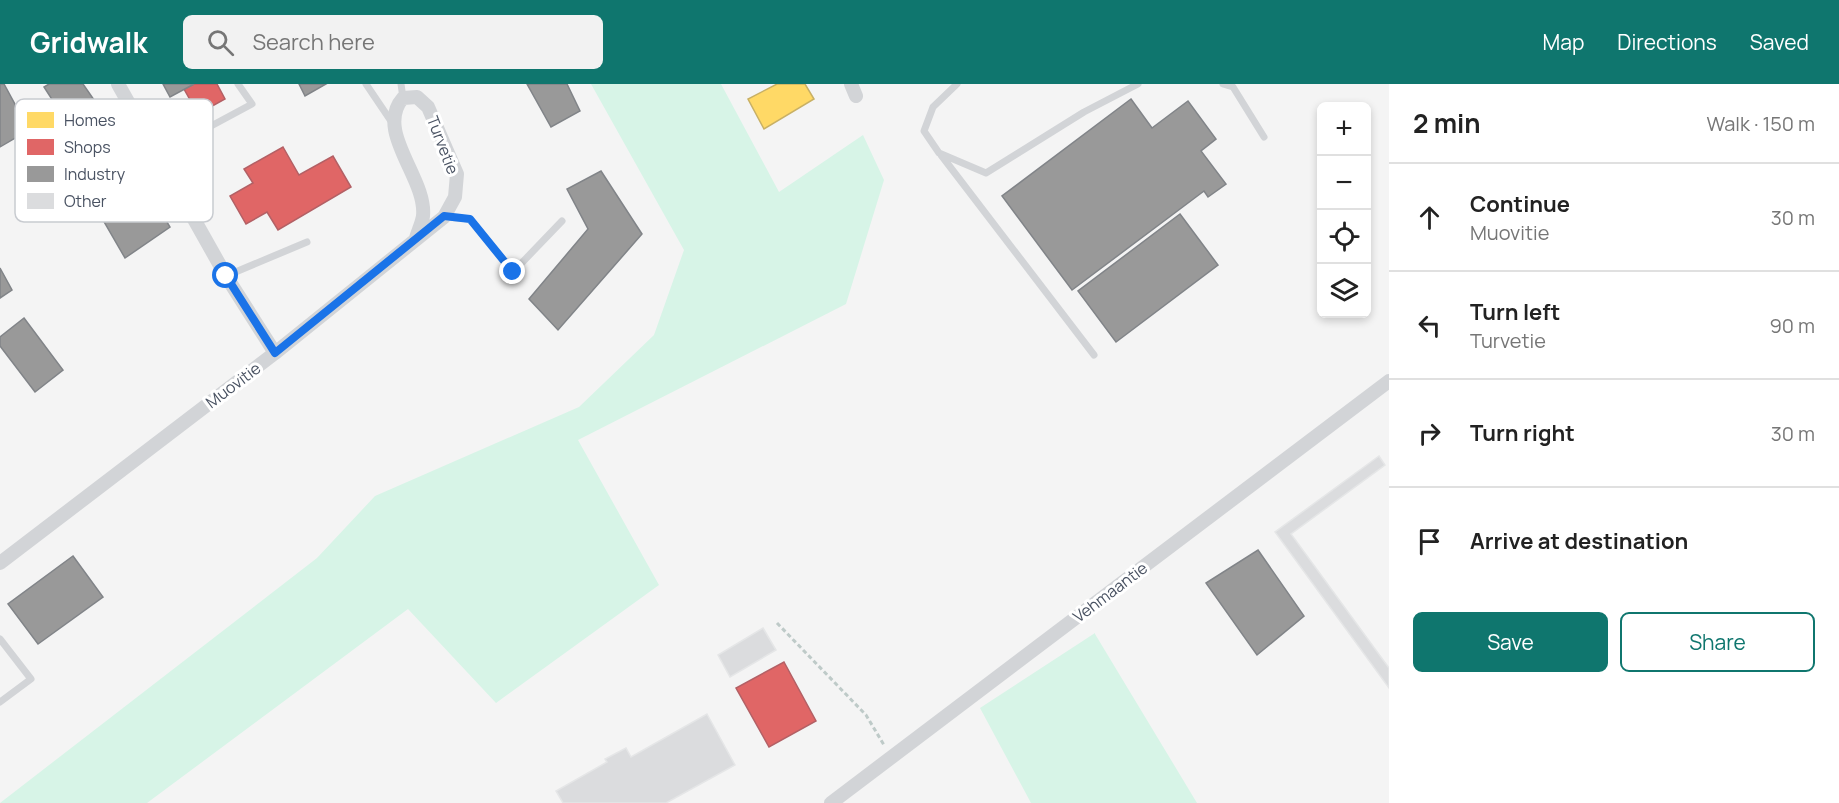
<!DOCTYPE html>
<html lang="en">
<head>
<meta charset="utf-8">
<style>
	:root { --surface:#fff; --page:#f2f2f2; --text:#222; --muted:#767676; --line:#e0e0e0; --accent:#0f766e }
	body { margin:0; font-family:Manrope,sans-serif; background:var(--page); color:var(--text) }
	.controls { position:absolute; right:18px; top:18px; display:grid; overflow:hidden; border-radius:9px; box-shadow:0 3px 9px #0003 }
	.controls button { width:54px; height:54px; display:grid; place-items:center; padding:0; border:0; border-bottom:2px solid var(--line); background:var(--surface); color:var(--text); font:30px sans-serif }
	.stop { position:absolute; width:18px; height:18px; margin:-14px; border:4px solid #1a73e8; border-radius:50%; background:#fff }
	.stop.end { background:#1a73e8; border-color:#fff; box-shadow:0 2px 6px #0008 }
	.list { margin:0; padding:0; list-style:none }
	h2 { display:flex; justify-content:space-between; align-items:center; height:78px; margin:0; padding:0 24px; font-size:26px }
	h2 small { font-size:20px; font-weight:400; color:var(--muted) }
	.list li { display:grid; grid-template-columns:39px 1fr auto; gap:18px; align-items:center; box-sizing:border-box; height:108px; padding:0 24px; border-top:2px solid var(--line) }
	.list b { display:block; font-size:22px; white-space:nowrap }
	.list p { margin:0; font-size:20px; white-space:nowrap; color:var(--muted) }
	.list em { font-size:20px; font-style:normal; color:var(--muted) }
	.actions { display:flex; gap:12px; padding:18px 24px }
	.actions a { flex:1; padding:14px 0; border:2px solid var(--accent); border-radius:9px; text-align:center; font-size:21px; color:var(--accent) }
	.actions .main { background:var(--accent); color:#fff }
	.icon { flex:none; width:33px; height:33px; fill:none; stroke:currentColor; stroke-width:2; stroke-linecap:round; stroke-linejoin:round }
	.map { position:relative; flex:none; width:1389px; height:719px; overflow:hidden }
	header { display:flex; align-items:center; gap:36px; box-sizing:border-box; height:84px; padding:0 30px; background:var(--accent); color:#fff }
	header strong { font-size:28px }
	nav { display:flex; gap:33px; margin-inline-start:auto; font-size:21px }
	.search { width:420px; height:54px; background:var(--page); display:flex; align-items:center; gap:15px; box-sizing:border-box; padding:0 21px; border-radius:9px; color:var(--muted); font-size:22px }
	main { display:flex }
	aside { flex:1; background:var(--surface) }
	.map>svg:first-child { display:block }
	.green { fill:#d7f4e7 }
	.homes { fill:#ffd966; stroke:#c8b065; stroke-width:1.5 }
	.shops { fill:#e06666; stroke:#b36065; stroke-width:1.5 }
	.industry { fill:#999; stroke:#818488; stroke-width:1.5 }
	.building { fill:#dbdcde; stroke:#e5e6e7; stroke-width:1.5 }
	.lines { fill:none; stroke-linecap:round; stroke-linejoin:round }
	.path { stroke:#becac8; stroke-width:3; stroke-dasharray:4.5 3; stroke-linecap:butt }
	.service { stroke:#d2d4d7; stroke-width:7 }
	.minor { stroke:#d2d4d7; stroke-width:14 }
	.route { stroke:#1a73e8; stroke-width:8 }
	.labels { text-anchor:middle; stroke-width:6; stroke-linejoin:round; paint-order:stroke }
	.street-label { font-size:16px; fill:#495262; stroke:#fff }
	.key { fill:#fff; stroke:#c8cbd0; stroke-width:1.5 }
	.key-label { font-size:16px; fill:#495262 }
</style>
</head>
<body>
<header>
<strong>Gridwalk</strong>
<div class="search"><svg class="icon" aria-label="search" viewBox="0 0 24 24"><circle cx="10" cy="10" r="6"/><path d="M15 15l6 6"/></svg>Search here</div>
<nav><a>Map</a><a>Directions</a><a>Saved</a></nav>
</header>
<main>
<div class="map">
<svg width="1389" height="719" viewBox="0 0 1389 719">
	<rect width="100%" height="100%" fill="#f4f4f4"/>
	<path class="green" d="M 591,0 L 721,0 L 779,108 L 863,51 L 884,96 L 846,220 L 578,356 L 659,501 L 496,619 L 408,525 L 147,719 L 0,719 L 317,474 L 375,412 L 579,323 L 654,251 L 684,166 Z
		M 1095,549 L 1095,550 L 1197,719 L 1031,719 L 980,624 Z"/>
	<path class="homes" d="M 777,0 L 805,0 L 814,15 L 764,45 L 748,15 Z"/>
	<path class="shops" d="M 194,0 L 217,0 L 225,15 L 198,30 L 184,5 Z
		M 283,63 L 299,91 L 333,72 L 351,103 L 278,146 L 267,128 L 246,140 L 230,112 L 253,99 L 244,85 Z
		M 784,578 L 816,637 L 769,663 L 736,604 Z"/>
	<path class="industry" d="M 0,0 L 4,0 L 29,46 L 0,63 Z
		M 49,0 L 83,0 L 99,23 L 71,45 L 44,3 Z
		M 163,0 L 194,0 L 170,13 Z
		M 299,0 L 326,0 L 305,12 Z
		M 527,0 L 567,0 L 580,27 L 551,43 Z
		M 1131,15 L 1152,44 L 1188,17 L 1216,55 L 1201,67 L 1226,100 L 1208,113 L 1204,107 L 1072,206 L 1002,112 Z
		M 123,64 L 170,143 L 125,174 L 77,91 Z
		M 601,87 L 642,150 L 558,246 L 529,215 L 588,145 L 567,105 Z
		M 1180,130 L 1218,181 L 1116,258 L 1078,207 Z
		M 0,184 L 12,206 L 0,214 Z
		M 24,234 L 63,286 L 35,308 L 0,262 L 0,253 Z
		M 1258,466 L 1304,532 L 1257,571 L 1206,499 Z
		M 73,472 L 103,513 L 38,560 L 8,520 Z"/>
	<path class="building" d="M 1379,372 L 1385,381 L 1291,450 L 1389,584 L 1389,604 L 1275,448 Z
		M 763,544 L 776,566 L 730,593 L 718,571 Z
		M 707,630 L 735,681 L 666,719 L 563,719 L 556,707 L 607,678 L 605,675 L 626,664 L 631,673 Z"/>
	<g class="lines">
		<path class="path" d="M 777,539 L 866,631 L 884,661"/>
		<path class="service" d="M 366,0 L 393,40
			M 401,0 L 403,14
			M 957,0 L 933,23 L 924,47 L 939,69 L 986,89 L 1084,28 L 1138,0
			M 1223,0 L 1233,3 L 1264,53
			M 159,70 L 252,20 L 238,0
			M 941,71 L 1094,271
			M 444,133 L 470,135 L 513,188 L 562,137
			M 226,192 L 307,158
			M 0,555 L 31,595 L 0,618"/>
		<path class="minor" d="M 118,0 L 226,192 L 275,269
			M 851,0 L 856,12
			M 0,479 L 275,269 L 444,133 L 455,113 L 457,90 L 428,23 L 417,13 L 403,14 C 374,47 427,94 423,132 C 422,139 418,147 416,154
			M 831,719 L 1389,297"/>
	</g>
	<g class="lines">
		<path class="route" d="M 226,192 L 275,269 L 444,132 L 470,135 L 513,188"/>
	</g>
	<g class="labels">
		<g class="street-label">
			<text transform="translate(443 61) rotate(69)" y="6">Turvetie</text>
			<text transform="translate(233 301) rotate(-37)" y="6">Muovitie</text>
			<text transform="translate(1110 508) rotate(-37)" y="6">Vehmaantie</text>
		</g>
	</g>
	<rect x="15" y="15" width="198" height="123" rx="9" class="key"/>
	<rect x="27" y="28" width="27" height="16" fill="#ffd966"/>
	<rect x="27" y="55" width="27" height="16" fill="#e06666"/>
	<rect x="27" y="82" width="27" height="16" fill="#999"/>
	<rect x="27" y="109" width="27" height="16" fill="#dbdcde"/>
	<g class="key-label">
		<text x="64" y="42">Homes</text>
		<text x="64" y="69">Shops</text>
		<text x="64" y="96">Industry</text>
		<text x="64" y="123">Other</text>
	</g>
</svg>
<div class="controls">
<button>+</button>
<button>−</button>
<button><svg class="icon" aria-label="locate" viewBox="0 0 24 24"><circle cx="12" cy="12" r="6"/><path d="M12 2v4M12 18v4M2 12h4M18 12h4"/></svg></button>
<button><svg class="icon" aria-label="layers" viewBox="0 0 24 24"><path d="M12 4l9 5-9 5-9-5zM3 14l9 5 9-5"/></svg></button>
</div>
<div class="stop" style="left:226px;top:192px"></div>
<div class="stop end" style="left:513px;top:188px"></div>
</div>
<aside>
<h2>2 min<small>Walk · 150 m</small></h2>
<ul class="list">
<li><svg class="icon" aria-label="ahead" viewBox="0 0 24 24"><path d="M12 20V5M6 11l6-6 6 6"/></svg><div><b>Continue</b><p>Muovitie</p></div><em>30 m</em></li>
<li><svg class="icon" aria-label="left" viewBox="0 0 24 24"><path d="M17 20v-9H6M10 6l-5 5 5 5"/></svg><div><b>Turn left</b><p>Turvetie</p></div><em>90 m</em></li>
<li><svg class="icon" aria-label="right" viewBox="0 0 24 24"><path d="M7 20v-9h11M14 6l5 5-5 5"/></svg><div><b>Turn right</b></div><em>30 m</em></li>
<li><svg class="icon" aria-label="arrive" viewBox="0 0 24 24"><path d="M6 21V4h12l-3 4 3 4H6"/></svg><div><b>Arrive at destination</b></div></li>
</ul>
<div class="actions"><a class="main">Save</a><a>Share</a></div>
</aside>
</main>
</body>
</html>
